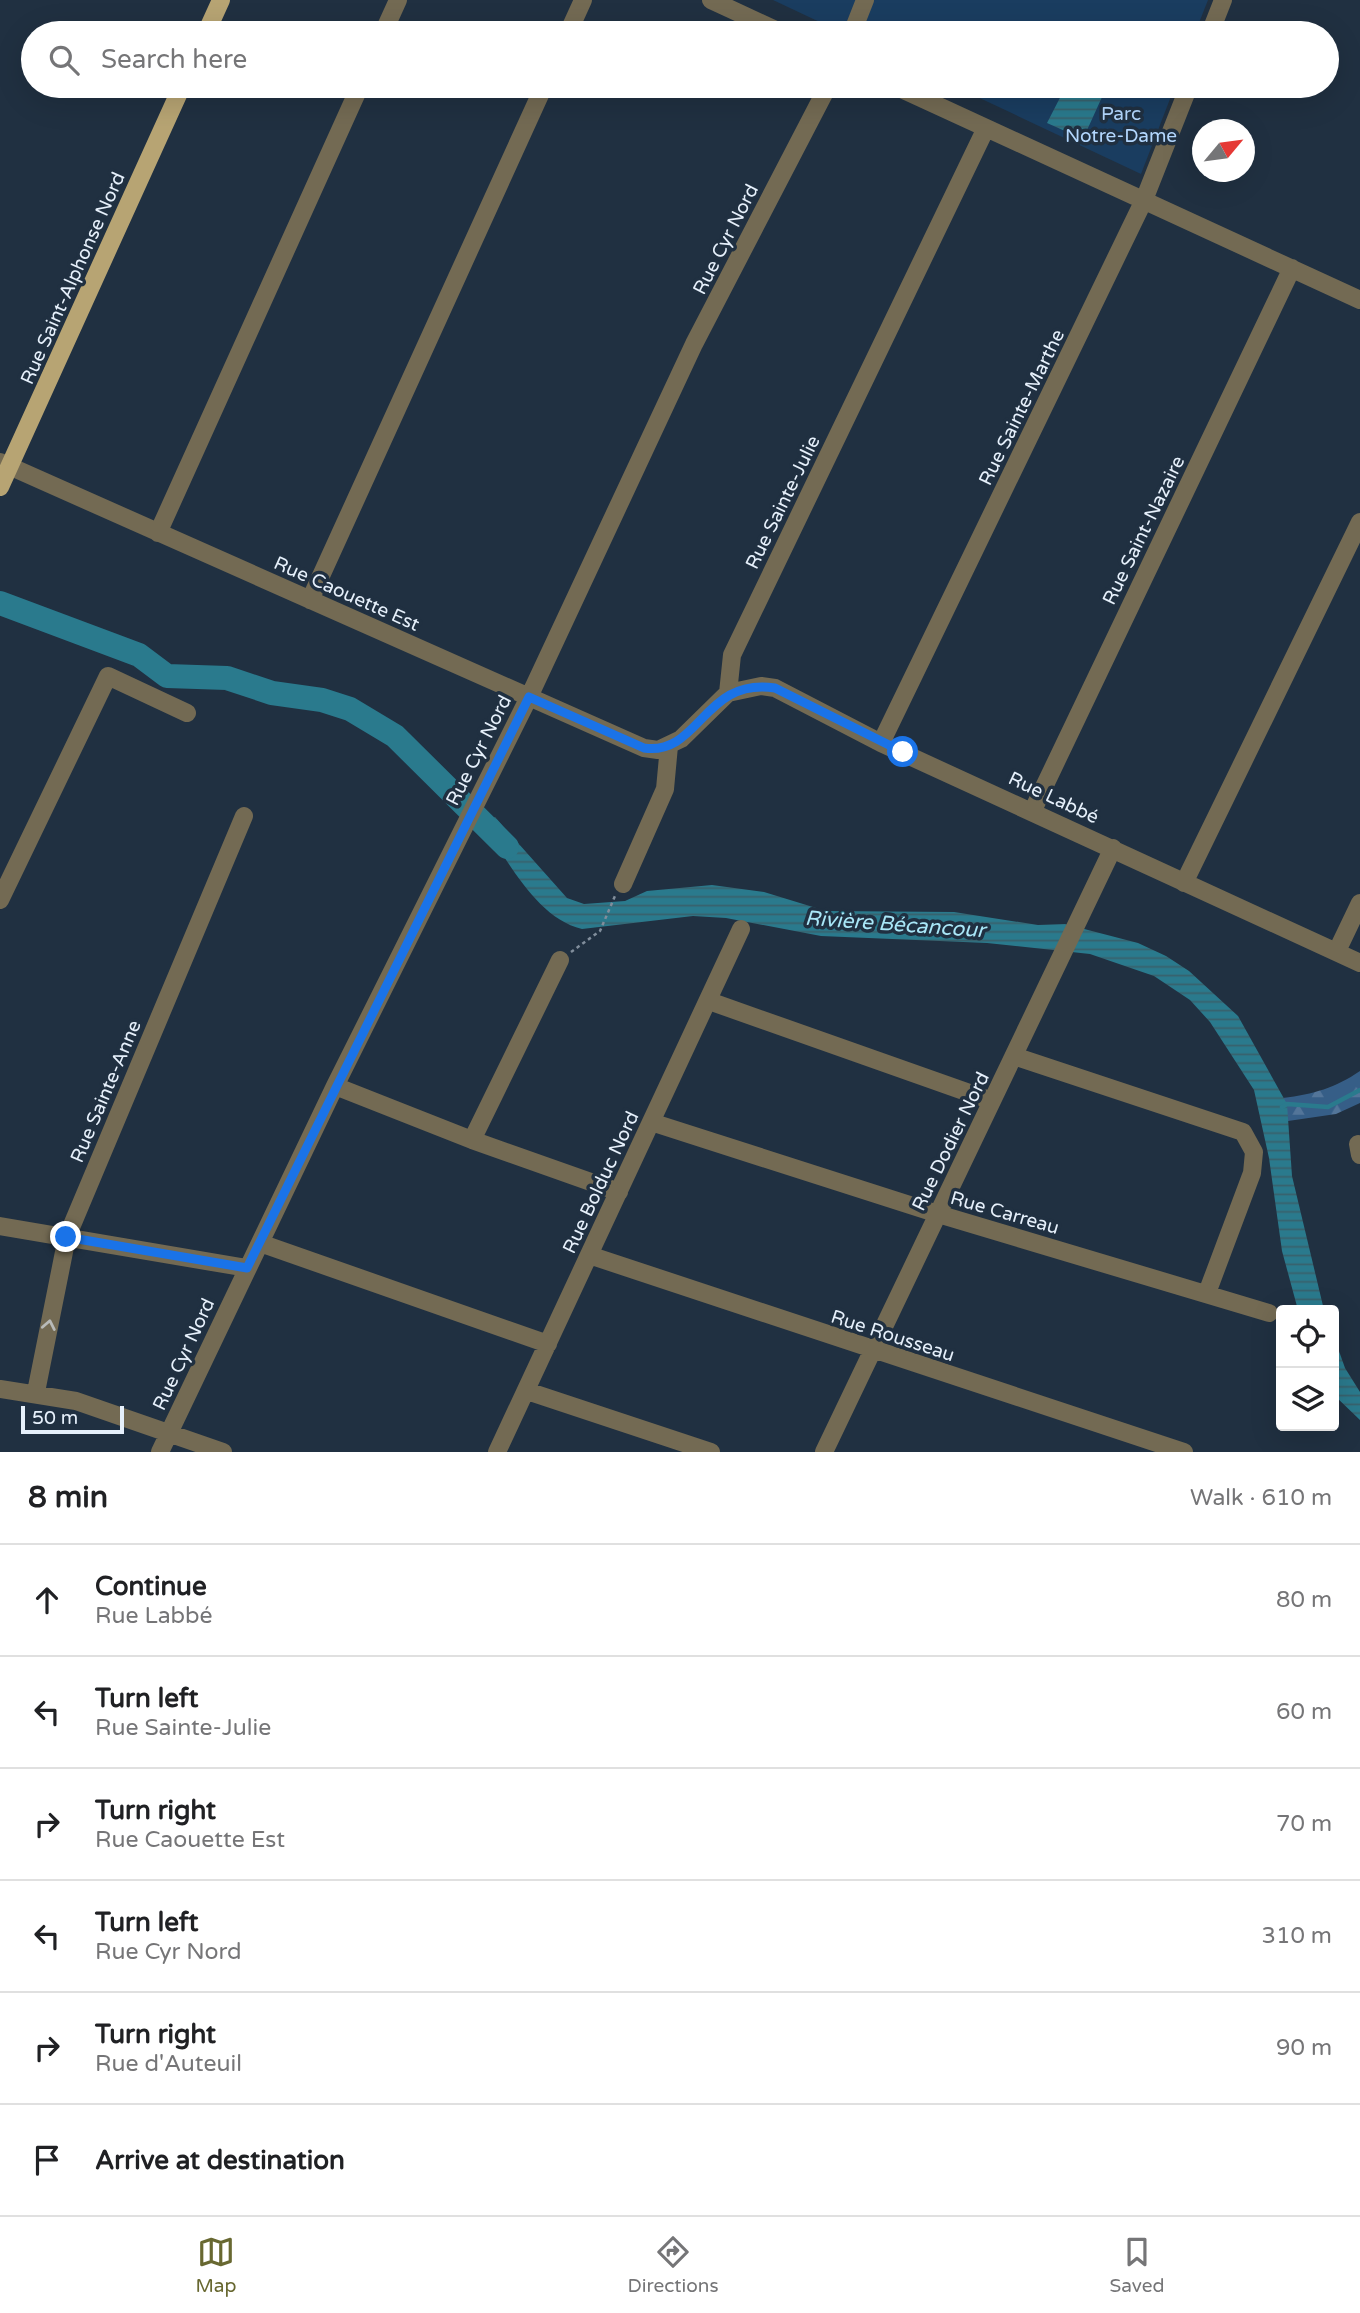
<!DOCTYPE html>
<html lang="en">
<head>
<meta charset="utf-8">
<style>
	:root { --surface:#fff; --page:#f2f2f2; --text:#202124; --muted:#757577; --line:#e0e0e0; --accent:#686831 }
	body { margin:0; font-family:"Varela Round",sans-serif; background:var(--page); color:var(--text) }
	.controls { position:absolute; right:21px; bottom:21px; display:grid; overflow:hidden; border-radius:7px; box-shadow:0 7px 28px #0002 }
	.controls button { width:63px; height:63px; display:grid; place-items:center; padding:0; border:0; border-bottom:2px solid var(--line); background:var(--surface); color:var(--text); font:35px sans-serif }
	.compass { position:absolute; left:1192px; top:119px; width:63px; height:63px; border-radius:50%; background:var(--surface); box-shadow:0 7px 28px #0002; rotate:61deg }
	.scale { position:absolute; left:21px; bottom:18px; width:103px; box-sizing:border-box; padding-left:7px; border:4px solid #e6f0fb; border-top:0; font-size:19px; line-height:24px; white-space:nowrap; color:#e6f0fb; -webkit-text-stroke:5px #203041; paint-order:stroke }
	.stop { position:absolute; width:21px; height:21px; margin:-16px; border:5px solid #1a73e8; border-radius:50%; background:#fff }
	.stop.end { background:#1a73e8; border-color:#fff; box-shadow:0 2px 7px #0008 }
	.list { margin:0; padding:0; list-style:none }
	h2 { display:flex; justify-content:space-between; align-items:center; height:91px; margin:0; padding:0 28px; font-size:30px }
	h2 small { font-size:23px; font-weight:400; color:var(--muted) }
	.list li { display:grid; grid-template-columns:46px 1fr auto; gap:21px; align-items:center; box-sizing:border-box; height:112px; padding:0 28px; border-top:2px solid var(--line) }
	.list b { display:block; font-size:26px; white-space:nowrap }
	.list p { margin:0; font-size:23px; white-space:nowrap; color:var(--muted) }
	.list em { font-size:23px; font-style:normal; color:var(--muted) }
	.icon { flex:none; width:38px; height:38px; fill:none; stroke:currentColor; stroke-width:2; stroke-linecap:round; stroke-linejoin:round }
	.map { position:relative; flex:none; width:1360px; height:1452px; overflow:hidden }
	.search { position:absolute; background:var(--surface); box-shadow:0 7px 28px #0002; left:21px; right:21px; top:21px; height:77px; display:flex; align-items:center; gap:18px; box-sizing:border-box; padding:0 24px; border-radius:38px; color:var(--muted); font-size:26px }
	.sheet { height:763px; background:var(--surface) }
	nav { display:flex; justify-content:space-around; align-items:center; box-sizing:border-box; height:98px; border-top:2px solid var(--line); background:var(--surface); font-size:19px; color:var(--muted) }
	nav a { display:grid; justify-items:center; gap:4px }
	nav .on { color:var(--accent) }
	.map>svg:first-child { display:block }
	.forest { fill:url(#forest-firs) }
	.park { fill:#1a3d60 }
	.water { fill:url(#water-rules) }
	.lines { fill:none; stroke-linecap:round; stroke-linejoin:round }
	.stream { stroke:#2a7a8d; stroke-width:4.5 }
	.river { stroke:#2a7a8d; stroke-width:24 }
	.path { stroke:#818e9c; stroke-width:2.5; stroke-dasharray:3.5 3.5; stroke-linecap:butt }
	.minor { stroke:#736a53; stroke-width:18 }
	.major { stroke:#b7a473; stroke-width:18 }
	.oneway { stroke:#b8bab8 }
	.route { stroke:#1a73e8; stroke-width:9 }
	.labels { text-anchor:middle; stroke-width:7; stroke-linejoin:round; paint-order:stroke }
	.park-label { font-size:19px; fill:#b3d7fe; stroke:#203041 }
	.street-label { font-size:19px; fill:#e6f0fb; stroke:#203041 }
	.water-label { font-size:21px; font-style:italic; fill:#a9e7f8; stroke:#203041 }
</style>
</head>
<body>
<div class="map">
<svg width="1360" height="1452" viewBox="0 0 1360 1452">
	<defs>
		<pattern id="forest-firs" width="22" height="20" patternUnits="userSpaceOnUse" patternTransform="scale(1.75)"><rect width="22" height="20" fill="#365e87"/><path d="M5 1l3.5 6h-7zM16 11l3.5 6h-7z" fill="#537599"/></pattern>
		<pattern id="water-rules" width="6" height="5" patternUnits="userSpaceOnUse" patternTransform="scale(1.75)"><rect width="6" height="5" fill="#2a7a8d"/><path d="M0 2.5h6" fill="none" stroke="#38616c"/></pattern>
	</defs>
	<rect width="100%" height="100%" fill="#203041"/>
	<path class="forest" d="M 1360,1071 L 1360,1103 L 1336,1114 L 1288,1121 L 1283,1098 C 1314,1094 1335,1088 1360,1071 Z"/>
	<path class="park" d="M 773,0 L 1208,0 L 1195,33 L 843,33 Z
		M 954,86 L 1175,86 L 1141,174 Z"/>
	<path class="water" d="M 1066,86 L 1107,86 L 1083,139 L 1047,123 Z
		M 495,817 L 567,898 L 584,904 L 625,901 L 647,891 L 712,885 L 764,892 L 826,911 L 954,912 L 1038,925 L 1065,924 L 1138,943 L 1166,956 L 1189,971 L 1238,1016 L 1287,1104 L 1292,1176 L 1324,1310 L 1298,1310 L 1282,1251 L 1269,1158 L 1254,1090 L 1210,1022 L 1190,1000 L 1154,976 L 1090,954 L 987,943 L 821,936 L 726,918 L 693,916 L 582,929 C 536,918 508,860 483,825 Z
		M 1334,1337 L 1345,1368 L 1360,1392 L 1360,1420 L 1334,1395 Z"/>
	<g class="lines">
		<path class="stream" d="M 1282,1107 L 1287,1104 L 1328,1107 L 1360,1090"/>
		<path class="river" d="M 0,603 L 139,655 L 167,676 L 227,678 L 272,693 L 322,700 L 350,709 L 395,736 L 507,847"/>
		<path class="path" d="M 571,952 L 600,931 L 615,896"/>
		<path class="minor" d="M 711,0 L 782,33
			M 383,33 L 398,0
			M 568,33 L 583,0
			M 852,33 L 865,0
			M 1210,33 L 1223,0
			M 895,86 L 1360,300
			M 0,462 L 644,748 L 658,750 L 681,739 L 728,693 L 732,655 L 986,128
			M 158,533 L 360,86
			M 310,600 L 544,86
			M 728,693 L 761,686 L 775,688 L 881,743 L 1360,963
			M 881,743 L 1144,200 L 1189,86
			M 1033,810 L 1292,268
			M 1184,883 L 1360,522
			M 623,884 L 665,789 L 669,746
			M 0,900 L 108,676 L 187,713
			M 1337,951 L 1360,903
			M 709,1001 L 992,1101
			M 1014,1056 L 1243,1132 L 1254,1152 L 1252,1173 L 1207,1293
			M 335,1086 L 472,1140 L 619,1192
			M 651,1122 L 938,1214 L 1269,1313
			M 472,1140 L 560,960
			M 1358,1144 L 1360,1155
			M 0,1226 L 247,1268
			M 260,1243 L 548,1344
			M 589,1255 L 1184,1452
			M 0,1389 L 76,1401 L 223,1452
			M 527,1391 L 711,1452
			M 36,1392 L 67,1237 L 244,816
			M 160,1452 L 335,1086 L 529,697 L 694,344 L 828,86
			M 497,1452 L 741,929
			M 824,1452 L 1113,848"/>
		<path class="major" d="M 206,33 L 221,0
			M 0,487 L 182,86"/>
	</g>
	<defs><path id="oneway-chevron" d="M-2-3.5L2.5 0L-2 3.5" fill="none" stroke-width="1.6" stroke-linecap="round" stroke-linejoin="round" transform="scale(1.75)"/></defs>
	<use class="oneway" href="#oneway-chevron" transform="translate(49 1325) rotate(-79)"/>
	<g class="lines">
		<path class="route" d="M 66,1237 L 247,1268 L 529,697 L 644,748 C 700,756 703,677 775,688 L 903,752"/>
	</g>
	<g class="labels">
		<g class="park-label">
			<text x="1121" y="120">Parc<tspan x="1121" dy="22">Notre-Dame</tspan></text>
		</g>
		<g class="street-label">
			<text transform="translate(725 239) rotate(-63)" y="7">Rue Cyr Nord</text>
			<text transform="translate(72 278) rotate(-66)" y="7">Rue Saint-Alphonse Nord</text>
			<text transform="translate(1021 407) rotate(-64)" y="7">Rue Sainte-Marthe</text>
			<text transform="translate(782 502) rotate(-64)" y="7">Rue Sainte-Julie</text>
			<text transform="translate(1143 530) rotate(-64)" y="7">Rue Saint-Nazaire</text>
			<text transform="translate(347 593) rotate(24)" y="7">Rue Caouette Est</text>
			<text transform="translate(478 750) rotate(-63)" y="7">Rue Cyr Nord</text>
			<text transform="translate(1054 797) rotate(25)" y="7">Rue Labbé</text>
			<text transform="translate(105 1091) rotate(-67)" y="7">Rue Sainte-Anne</text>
			<text transform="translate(950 1141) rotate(-64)" y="7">Rue Dodier Nord</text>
			<text transform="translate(600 1182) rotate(-65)" y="7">Rue Bolduc Nord</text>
			<text transform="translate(1005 1212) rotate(16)" y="7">Rue Carreau</text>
			<text transform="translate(893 1335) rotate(18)" y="7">Rue Rousseau</text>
			<text transform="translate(183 1354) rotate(-65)" y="7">Rue Cyr Nord</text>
		</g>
		<g class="water-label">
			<text transform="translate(895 924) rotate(4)" y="7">Rivière Bécancour</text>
		</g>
	</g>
</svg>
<div class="controls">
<button><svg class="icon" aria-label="locate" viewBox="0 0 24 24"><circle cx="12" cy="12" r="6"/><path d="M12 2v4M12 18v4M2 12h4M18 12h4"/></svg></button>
<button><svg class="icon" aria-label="layers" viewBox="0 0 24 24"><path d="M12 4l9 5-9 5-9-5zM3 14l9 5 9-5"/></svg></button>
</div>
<svg class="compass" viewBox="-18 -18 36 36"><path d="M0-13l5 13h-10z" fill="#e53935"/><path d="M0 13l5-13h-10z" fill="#757577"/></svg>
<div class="scale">50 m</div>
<div class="stop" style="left:903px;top:752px"></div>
<div class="stop end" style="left:66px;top:1237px"></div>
<div class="search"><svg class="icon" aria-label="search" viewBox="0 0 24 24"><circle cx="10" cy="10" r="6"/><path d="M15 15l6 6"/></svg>Search here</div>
</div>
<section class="sheet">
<h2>8 min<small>Walk · 610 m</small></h2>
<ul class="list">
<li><svg class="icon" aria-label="ahead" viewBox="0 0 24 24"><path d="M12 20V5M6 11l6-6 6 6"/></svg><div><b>Continue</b><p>Rue Labbé</p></div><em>80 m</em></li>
<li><svg class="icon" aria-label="left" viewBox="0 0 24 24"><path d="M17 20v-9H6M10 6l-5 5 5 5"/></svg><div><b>Turn left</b><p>Rue Sainte-Julie</p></div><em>60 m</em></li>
<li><svg class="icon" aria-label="right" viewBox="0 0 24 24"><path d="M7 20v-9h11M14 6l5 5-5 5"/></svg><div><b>Turn right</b><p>Rue Caouette Est</p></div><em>70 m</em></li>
<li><svg class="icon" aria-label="left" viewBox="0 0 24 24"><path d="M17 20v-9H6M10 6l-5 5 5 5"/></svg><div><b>Turn left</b><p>Rue Cyr Nord</p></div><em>310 m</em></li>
<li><svg class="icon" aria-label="right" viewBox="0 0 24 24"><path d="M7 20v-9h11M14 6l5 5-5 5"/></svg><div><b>Turn right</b><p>Rue d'Auteuil</p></div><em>90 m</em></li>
<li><svg class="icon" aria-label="arrive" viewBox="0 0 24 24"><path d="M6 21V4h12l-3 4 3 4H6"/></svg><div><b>Arrive at destination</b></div></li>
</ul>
</section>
<nav>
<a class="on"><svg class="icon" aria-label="map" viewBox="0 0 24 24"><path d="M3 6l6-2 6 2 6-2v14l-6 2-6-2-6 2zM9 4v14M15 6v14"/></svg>Map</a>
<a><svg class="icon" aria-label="directions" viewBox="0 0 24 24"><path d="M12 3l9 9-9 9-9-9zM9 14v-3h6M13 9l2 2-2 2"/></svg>Directions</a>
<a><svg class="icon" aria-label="saved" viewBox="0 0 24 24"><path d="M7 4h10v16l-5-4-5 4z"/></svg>Saved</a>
</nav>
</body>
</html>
